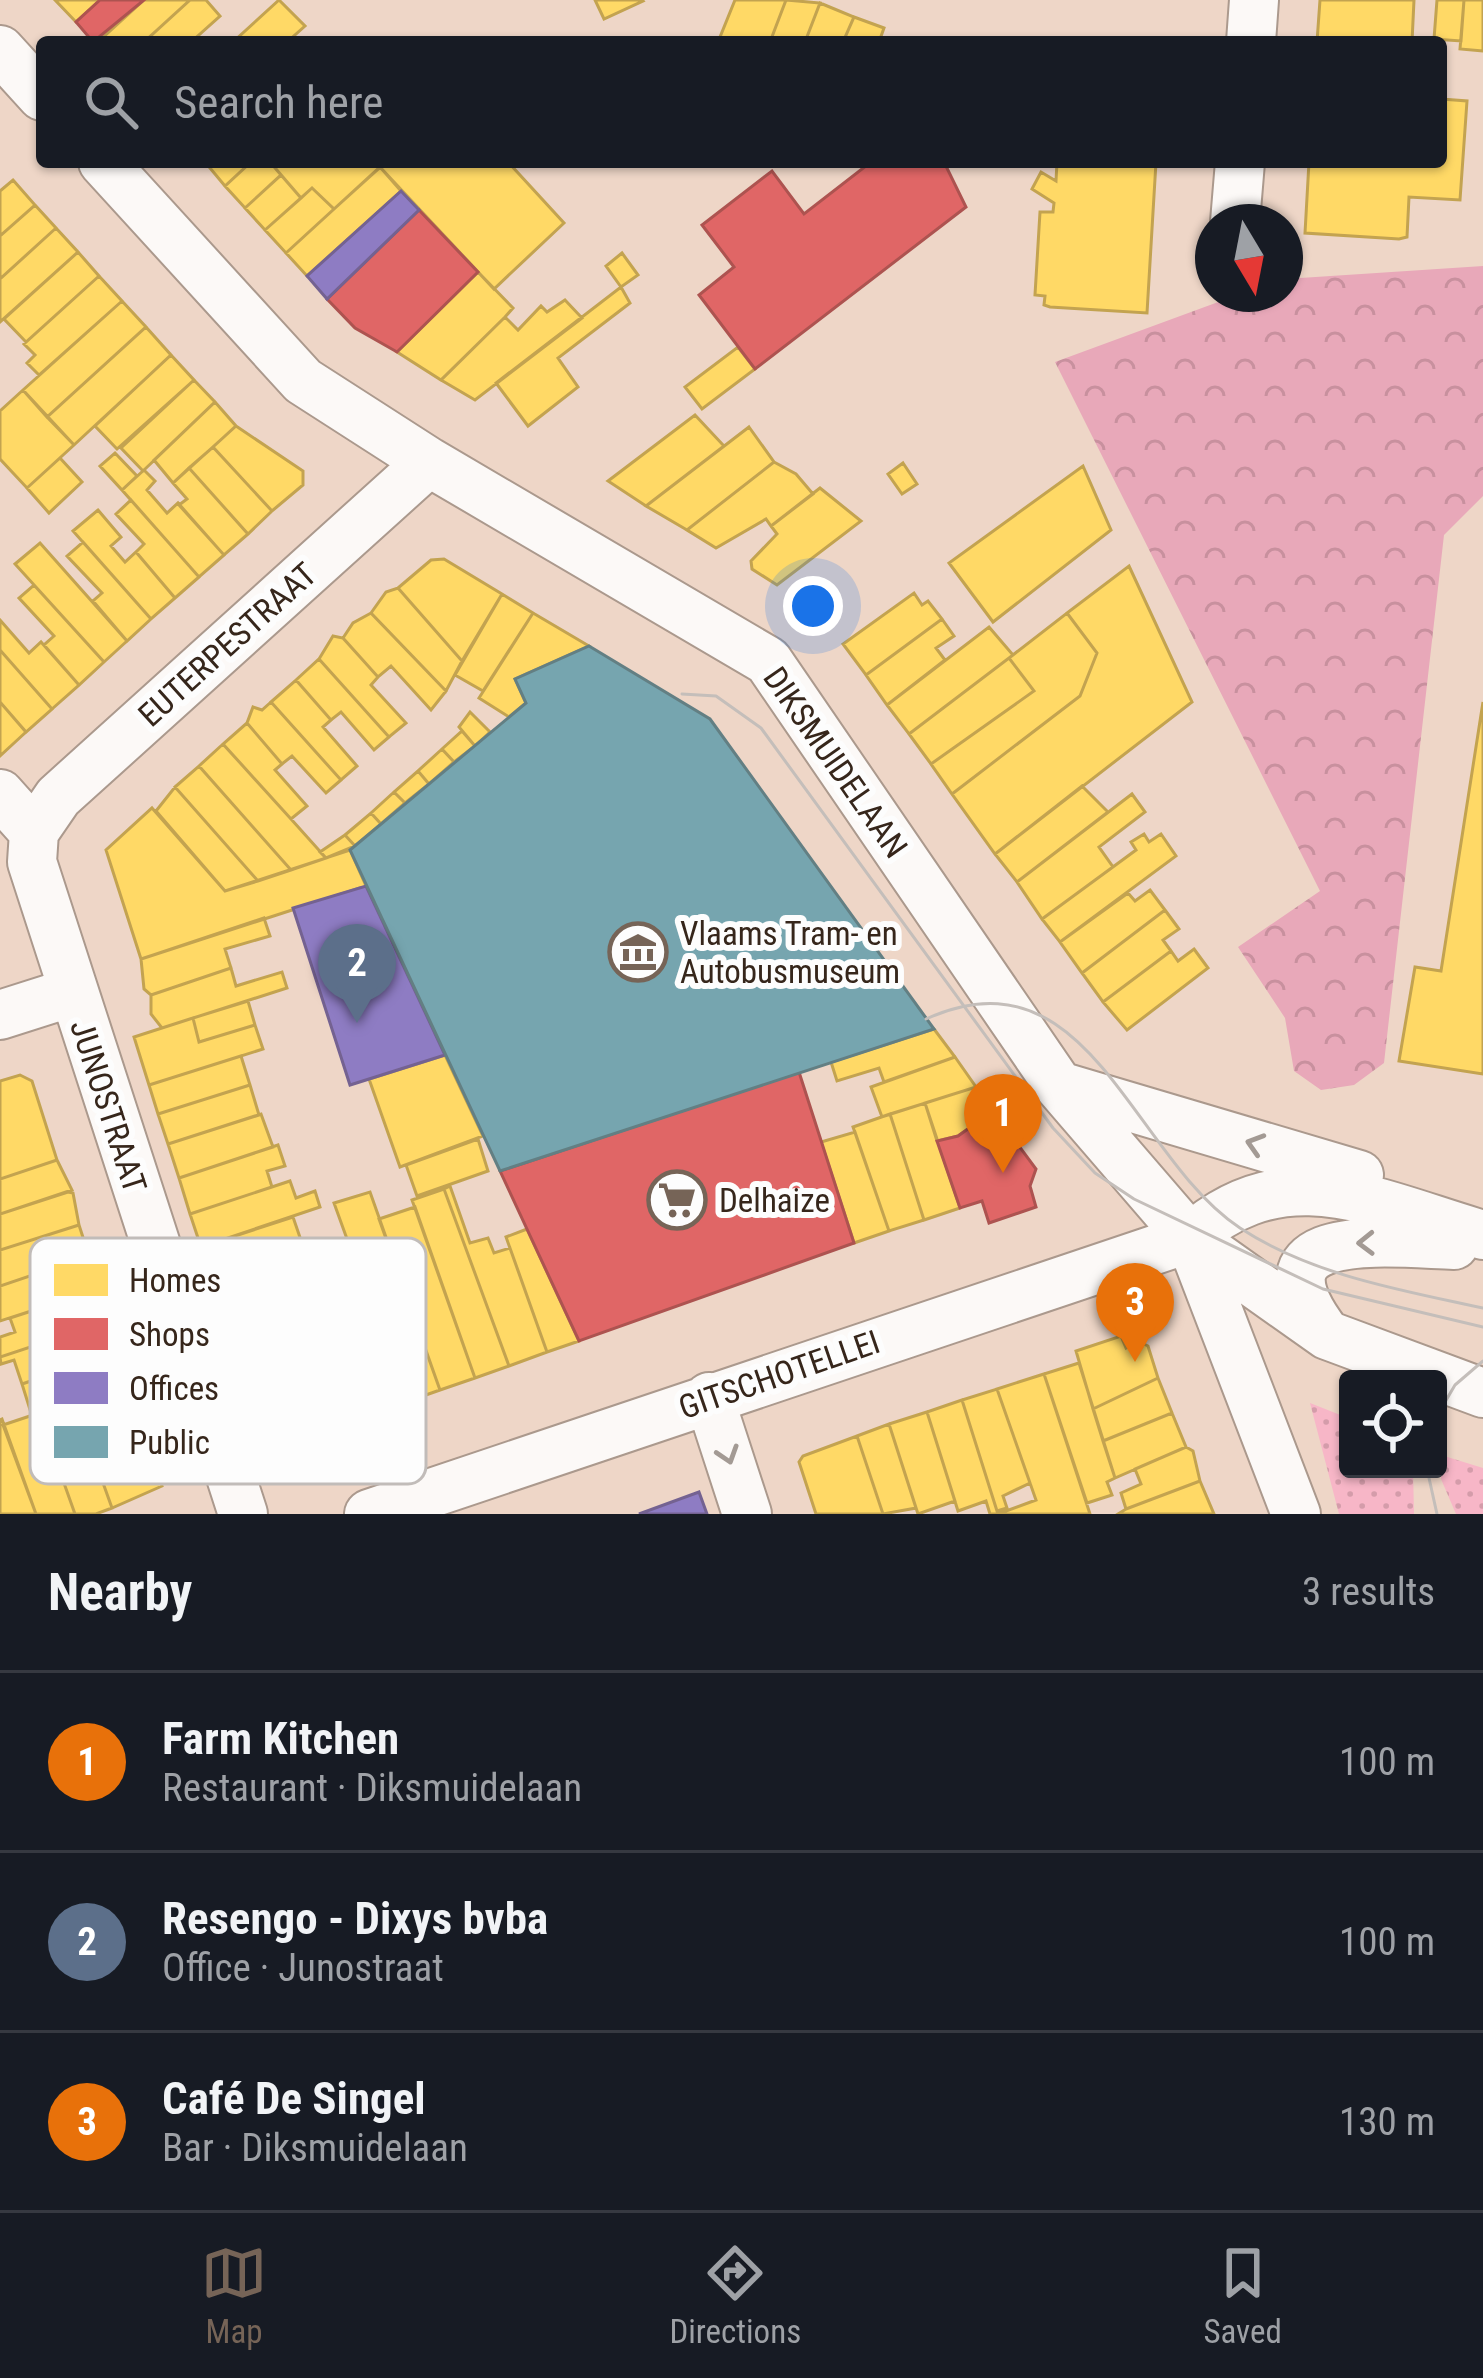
<!DOCTYPE html>
<html lang="en">
<head>
<meta charset="utf-8">
<style>
	:root { --surface:#171b24; --page:#242831; --text:#f1f3f6; --muted:#9ea1a6; --line:#363941; --accent:#766457 }
	body { margin:0; font-family:"Roboto Condensed",sans-serif; background:var(--page); color:var(--text) }
	.controls { position:absolute; right:36px; bottom:36px; display:grid; overflow:hidden; border-radius:12px; box-shadow:0 3px 9px #0004 }
	.controls button { width:108px; height:108px; display:grid; place-items:center; padding:0; border:0; border-bottom:3px solid var(--line); background:var(--surface); color:var(--text); font:60px sans-serif }
	.compass { position:absolute; left:1195px; top:204px; width:108px; height:108px; border-radius:50%; background:var(--surface); box-shadow:0 3px 9px #0004; rotate:170deg }
	.you { position:absolute; left:813px; top:606px; width:42px; height:42px; margin:-30px; border:9px solid #fff; border-radius:50%; background:#1a73e8; box-shadow:0 0 0 18px #1a73e833 }
	.badge { display:grid; place-items:center; width:78px; height:78px; border-radius:50%; background:var(--accent); color:#fff; font-size:39px; font-weight:700 }
	.pin { position:absolute; translate:-50% -99px; filter:drop-shadow(0 3px 6px #0008) }
	.pin::after { content:''; position:absolute; top:63px; width:42px; height:36px; background:inherit; clip-path:polygon(0 0,100% 0,50% 100%) }
	.list { margin:0; padding:0; list-style:none }
	h2 { display:flex; justify-content:space-between; align-items:center; height:156px; margin:0; padding:0 48px; font-size:51px }
	h2 small { font-size:39px; font-weight:400; color:var(--muted) }
	.list li { display:grid; grid-template-columns:78px 1fr auto; gap:36px; align-items:center; box-sizing:border-box; height:180px; padding:0 48px; border-top:3px solid var(--line) }
	.list b { display:block; font-size:45px; white-space:nowrap }
	.list p { margin:0; font-size:39px; white-space:nowrap; color:var(--muted) }
	.list em { font-size:39px; font-style:normal; color:var(--muted) }
	.icon { flex:none; width:66px; height:66px; fill:none; stroke:currentColor; stroke-width:2; stroke-linecap:round; stroke-linejoin:round }
	.map { position:relative; flex:none; width:1483px; height:1514px; overflow:hidden }
	.search { position:absolute; background:var(--surface); box-shadow:0 3px 9px #0004; left:36px; right:36px; top:36px; height:132px; display:flex; align-items:center; gap:30px; box-sizing:border-box; padding:0 42px; border-radius:12px; color:var(--muted); font-size:45px }
	.sheet { height:696px; background:var(--surface) }
	nav { display:flex; justify-content:space-around; align-items:center; box-sizing:border-box; height:168px; border-top:3px solid var(--line); background:var(--surface); font-size:33px; color:var(--muted) }
	nav a { display:grid; justify-items:center; gap:6px }
	nav .on { color:var(--accent) }
	.map>svg:first-child { display:block }
	.grass { fill:url(#grass-dots) }
	.forest { fill:url(#forest-crowns) }
	.homes { fill:#ffd966; stroke:#c3a350; stroke-width:3 }
	.shops { fill:#e06666; stroke:#ad5350; stroke-width:3 }
	.offices { fill:#8e7cc3; stroke:#746291; stroke-width:3 }
	.public { fill:#76a5af; stroke:#637f83; stroke-width:3 }
	.lines { fill:none; stroke-linecap:round; stroke-linejoin:round }
	.minor-casing { stroke:#ab998d; stroke-width:52 }
	.minor { stroke:#fcf9f7; stroke-width:48 }
	.tram { stroke:#c4beba; stroke-width:3 }
	.oneway { stroke:#a39a94 }
	.labels { text-anchor:middle; stroke-width:12; stroke-linejoin:round; paint-order:stroke }
	.street-label { font-size:33px; fill:#36261b; stroke:#fdfdfd }
	.poi-label { font-size:33px; fill:#36261b; stroke:#fdfdfd; text-anchor:start }
	.key { fill:#fdfdfd; stroke:#c1bcb9; stroke-width:3 }
	.key-label { font-size:33px; fill:#36261b }
</style>
</head>
<body>
<div class="map">
<svg width="1483" height="1514" viewBox="0 0 1483 1514">
	<defs>
		<pattern id="grass-dots" width="8" height="8" patternUnits="userSpaceOnUse" patternTransform="scale(3)"><rect width="8" height="8" fill="#f7b6c7"/><path d="M2 2h.1M6 6h.1" fill="none" stroke="#d49caa" stroke-width="1.8" stroke-linecap="round"/></pattern>
		<pattern id="forest-crowns" width="20" height="18" patternUnits="userSpaceOnUse" patternTransform="scale(3)"><rect width="20" height="18" fill="#e8a8b9"/><path d="M2 6a3 3 0 1 1 6 0M12 15a3 3 0 1 1 6 0" fill="none" stroke="#c8909e"/></pattern>
	</defs>
	<rect width="100%" height="100%" fill="#eed6c7"/>
	<path class="grass" d="M 1310,1403 L 1348,1418 L 1348,1469 L 1413,1469 L 1414,1514 L 1339,1514 Z
		M 1441,1455 L 1483,1468 L 1483,1514 L 1456,1514 L 1441,1479 Z"/>
	<path class="forest" d="M 1483,266 L 1483,496 L 1444,535 L 1384,1063 L 1354,1085 L 1321,1090 L 1294,1071 L 1285,1018 L 1238,947 L 1320,891 L 1055,362 L 1240,294 L 1285,294 L 1285,279 Z"/>
	<path class="homes" d="M 55,0 L 100,0 L 76,22 Z
		M 144,0 L 190,0 L 144,42 L 98,42 Z
		M 190,0 L 206,0 L 220,16 L 191,42 L 144,42 Z
		M 279,0 L 305,26 L 287,42 L 233,42 Z
		M 595,0 L 642,0 L 643,1 L 604,19 Z
		M 735,0 L 786,0 L 770,42 L 718,42 Z
		M 786,0 L 820,3 L 805,42 L 770,42 Z
		M 1320,0 L 1414,0 L 1412,42 L 1317,42 Z
		M 1437,0 L 1464,0 L 1461,41 L 1434,39 Z
		M 1464,0 L 1483,0 L 1483,51 L 1460,49 Z
		M 820,3 L 854,17 L 843,42 L 805,42 Z
		M 854,17 L 884,28 L 879,42 L 843,42 Z
		M 1441,99 L 1467,101 L 1460,200 L 1409,197 L 1407,237 L 1399,239 L 1305,233 L 1309,162 L 1441,162 Z
		M 205,162 L 251,162 L 225,186 Z
		M 251,162 L 270,162 L 281,175 L 245,208 L 225,186 Z
		M 270,162 L 386,162 L 334,209 L 312,188 L 301,198 Z
		M 386,162 L 508,162 L 564,223 L 494,289 L 380,167 Z
		M 1057,162 L 1156,162 L 1147,313 L 1050,307 L 1044,305 L 1045,296 L 1035,295 L 1040,212 L 1053,212 L 1054,203 L 1032,189 L 1041,172 L 1056,181 Z
		M 380,167 L 401,191 L 307,276 L 286,253 Z
		M 281,175 L 301,198 L 265,230 L 245,208 Z
		M 13,180 L 35,205 L 0,236 L 0,191 Z
		M 312,188 L 334,209 L 286,253 L 265,230 Z
		M 35,205 L 56,228 L 0,279 L 0,236 Z
		M 56,228 L 78,252 L 0,322 L 0,279 Z
		M 78,252 L 99,276 L 26,342 L 4,319 Z
		M 622,253 L 638,275 L 621,287 L 606,266 Z
		M 478,272 L 513,308 L 505,317 L 441,380 L 397,352 Z
		M 99,276 L 122,301 L 39,375 L 27,363 L 35,355 L 24,344 Z
		M 621,287 L 630,303 L 558,358 L 578,387 L 528,426 L 496,383 Z
		M 565,300 L 582,318 L 475,400 L 441,380 L 505,317 L 518,330 L 541,306 L 547,312 Z
		M 122,301 L 146,327 L 47,417 L 23,390 Z
		M 146,327 L 171,355 L 74,445 L 47,417 Z
		M 738,347 L 755,369 L 702,409 L 685,387 Z
		M 171,355 L 194,380 L 117,449 L 95,426 Z
		M 194,380 L 215,402 L 143,471 L 121,448 Z
		M 23,390 L 74,445 L 27,488 L 0,459 L 0,411 Z
		M 215,402 L 236,426 L 173,483 L 154,460 Z
		M 695,415 L 724,446 L 646,506 L 608,481 Z
		M 236,426 L 303,471 L 303,485 L 272,511 L 213,447 Z
		M 749,427 L 774,462 L 687,530 L 646,506 Z
		M 213,447 L 272,511 L 248,534 L 189,468 Z
		M 115,453 L 137,476 L 122,490 L 100,466 Z
		M 60,458 L 82,482 L 49,513 L 27,488 Z
		M 774,462 L 796,474 L 813,494 L 771,526 L 766,519 L 716,548 L 687,530 Z
		M 903,463 L 917,484 L 902,494 L 888,474 Z
		M 1083,466 L 1111,530 L 993,622 L 949,563 Z
		M 189,468 L 248,534 L 224,555 L 179,505 L 187,499 L 173,483 Z
		M 144,470 L 155,481 L 147,490 L 167,513 L 178,503 L 224,555 L 199,577 L 122,490 Z
		M 820,488 L 861,521 L 777,585 L 752,569 L 751,561 L 777,534 L 771,526 Z
		M 131,500 L 199,577 L 175,598 L 136,552 L 144,544 L 116,514 Z
		M 98,510 L 121,537 L 111,546 L 125,562 L 136,552 L 175,598 L 151,619 L 73,531 Z
		M 83,542 L 151,619 L 127,641 L 93,601 L 102,593 L 67,556 Z
		M 40,543 L 127,641 L 104,662 L 15,564 Z
		M 444,559 L 502,594 L 462,661 L 398,588 L 431,560 Z
		M 1129,566 L 1192,702 L 995,854 L 952,794 L 1080,696 L 1097,653 L 1067,613 Z
		M 34,585 L 104,662 L 79,685 L 44,645 L 54,636 L 19,598 Z
		M 398,588 L 462,661 L 446,691 L 371,613 L 386,592 Z
		M 914,593 L 922,605 L 928,601 L 942,619 L 866,675 L 843,644 Z
		M 502,594 L 533,613 L 483,691 L 455,675 Z
		M 371,613 L 446,691 L 431,710 L 391,666 L 378,677 L 343,638 L 353,623 Z
		M 533,613 L 589,646 L 515,679 L 526,703 L 509,717 L 479,698 Z
		M 1067,613 L 1097,653 L 1080,696 L 952,794 L 931,764 L 1034,691 L 1009,658 Z
		M 942,619 L 954,636 L 936,648 L 945,660 L 887,705 L 866,675 Z
		M 0,620 L 29,653 L 41,642 L 79,685 L 52,709 L 0,650 Z
		M 989,627 L 1013,655 L 909,734 L 887,705 Z
		M 333,636 L 343,638 L 378,677 L 371,685 L 406,723 L 389,737 L 319,659 Z
		M 0,650 L 52,709 L 26,732 L 0,702 Z
		M 1009,658 L 1034,691 L 931,764 L 909,734 Z
		M 319,659 L 389,737 L 374,750 L 341,712 L 331,720 L 296,680 Z
		M 296,680 L 331,720 L 323,727 L 357,766 L 341,780 L 271,702 Z
		M 0,702 L 26,732 L 0,756 Z
		M 271,702 L 341,780 L 326,793 L 292,756 L 282,764 L 247,723 L 253,707 L 262,710 Z
		M 1483,702 L 1483,1074 L 1399,1061 L 1415,967 L 1441,971 Z
		M 470,712 L 490,732 L 475,746 L 459,727 Z
		M 247,723 L 282,764 L 275,770 L 307,806 L 291,819 L 223,744 Z
		M 462,731 L 475,746 L 454,762 L 442,749 Z
		M 223,744 L 291,819 L 326,858 L 291,870 L 199,766 Z
		M 442,749 L 454,762 L 429,784 L 418,771 Z
		M 199,766 L 291,870 L 258,881 L 175,787 Z
		M 418,771 L 429,784 L 405,803 L 394,792 Z
		M 1082,786 L 1108,812 L 1017,882 L 995,854 Z
		M 175,787 L 258,881 L 225,891 L 156,811 Z
		M 394,792 L 405,803 L 381,824 L 371,813 Z
		M 1132,794 L 1145,812 L 1099,847 L 1113,867 L 1042,919 L 1017,882 Z
		M 152,808 L 225,891 L 350,850 L 366,886 L 141,959 L 106,850 Z
		M 371,813 L 381,824 L 355,846 L 345,835 Z
		M 1144,834 L 1149,842 L 1161,834 L 1176,856 L 1060,942 L 1042,919 L 1136,850 L 1131,842 Z
		M 345,835 L 355,846 L 326,858 L 320,852 Z
		M 1150,890 L 1165,910 L 1082,973 L 1060,942 L 1128,893 L 1135,901 Z
		M 1165,910 L 1179,929 L 1163,940 L 1171,951 L 1103,1002 L 1082,973 Z
		M 264,918 L 270,936 L 225,949 L 231,968 L 151,995 L 144,989 L 141,959 Z
		M 1194,949 L 1208,968 L 1127,1030 L 1103,1002 L 1171,951 L 1178,961 Z
		M 231,968 L 236,986 L 282,972 L 287,988 L 162,1028 L 151,1014 L 151,995 Z
		M 248,1001 L 255,1025 L 199,1042 L 193,1018 Z
		M 193,1018 L 199,1042 L 255,1025 L 263,1049 L 149,1085 L 134,1037 Z
		M 934,1029 L 955,1057 L 884,1082 L 879,1068 L 837,1081 L 831,1062 Z
		M 445,1055 L 483,1136 L 400,1167 L 369,1079 Z
		M 241,1056 L 250,1085 L 158,1114 L 149,1085 Z
		M 955,1057 L 976,1087 L 882,1117 L 871,1087 Z
		M 20,1075 L 32,1081 L 57,1160 L 0,1179 L 0,1081 Z
		M 250,1085 L 259,1115 L 168,1144 L 158,1114 Z
		M 976,1087 L 993,1111 L 958,1136 L 937,1141 L 925,1103 Z
		M 925,1103 L 960,1208 L 924,1220 L 890,1114 Z
		M 261,1114 L 273,1147 L 179,1178 L 168,1144 Z
		M 890,1114 L 924,1220 L 889,1231 L 853,1127 Z
		M 855,1132 L 889,1231 L 854,1243 L 821,1142 Z
		M 478,1139 L 488,1171 L 417,1196 L 406,1165 Z
		M 278,1145 L 285,1166 L 267,1171 L 272,1187 L 190,1214 L 179,1178 Z
		M 57,1160 L 72,1190 L 0,1214 L 0,1179 Z
		M 290,1181 L 296,1198 L 315,1191 L 320,1207 L 201,1247 L 190,1214 Z
		M 450,1186 L 470,1243 L 488,1238 L 494,1253 L 510,1248 L 547,1352 L 509,1366 L 444,1189 Z
		M 444,1189 L 509,1366 L 475,1378 L 412,1200 Z
		M 68,1192 L 73,1193 L 79,1225 L 0,1250 L 0,1214 Z
		M 370,1192 L 440,1390 L 406,1402 L 334,1203 Z
		M 415,1207 L 475,1378 L 440,1390 L 379,1219 Z
		M 293,1217 L 305,1252 L 212,1282 L 201,1247 Z
		M 79,1225 L 89,1256 L 0,1286 L 0,1250 Z
		M 527,1229 L 579,1341 L 547,1352 L 506,1237 Z
		M 89,1256 L 96,1266 L 99,1289 L 0,1321 L 0,1286 Z
		M 99,1289 L 104,1290 L 109,1321 L 0,1357 L 0,1337 L 15,1332 L 10,1318 Z
		M 109,1321 L 119,1351 L 22,1384 L 14,1360 L 1,1364 L 0,1357 Z
		M 1121,1336 L 1126,1348 L 1137,1341 L 1148,1346 L 1158,1378 L 1093,1409 L 1076,1351 Z
		M 119,1351 L 129,1384 L 32,1416 L 22,1384 Z
		M 1079,1363 L 1115,1478 L 1107,1482 L 1112,1495 L 1087,1503 L 1044,1374 Z
		M 1044,1374 L 1090,1514 L 998,1514 L 1036,1500 L 997,1389 Z
		M 1158,1378 L 1172,1413 L 1103,1441 L 1093,1409 Z
		M 129,1384 L 137,1406 L 145,1404 L 150,1419 L 145,1431 L 162,1486 L 112,1508 L 74,1402 Z
		M 997,1389 L 1030,1483 L 1003,1496 L 1007,1508 L 997,1511 L 962,1400 Z
		M 962,1400 L 997,1511 L 998,1514 L 990,1514 L 986,1501 L 958,1511 L 927,1412 Z
		M 74,1402 L 112,1508 L 96,1514 L 75,1514 L 39,1413 Z
		M 927,1412 L 955,1501 L 918,1514 L 889,1424 Z
		M 39,1413 L 75,1514 L 36,1514 L 3,1425 Z
		M 1172,1413 L 1186,1447 L 1115,1478 L 1103,1441 Z
		M 0,1420 L 2,1419 L 36,1514 L 0,1514 Z
		M 889,1424 L 916,1508 L 883,1514 L 857,1436 Z
		M 857,1436 L 883,1514 L 816,1514 L 799,1462 L 803,1456 Z
		M 1186,1447 L 1193,1451 L 1200,1481 L 1126,1509 L 1121,1493 L 1141,1484 L 1135,1469 Z
		M 1200,1481 L 1214,1514 L 1118,1514 L 1126,1509 Z"/>
	<path class="shops" d="M 100,0 L 144,0 L 93,42 L 76,22 Z
		M 871,162 L 944,162 L 966,207 L 755,369 L 699,295 L 734,267 L 702,225 L 772,171 L 804,214 Z
		M 419,210 L 478,272 L 397,352 L 355,328 L 327,299 Z
		M 799,1072 L 854,1243 L 579,1341 L 500,1171 Z
		M 993,1111 L 1036,1169 L 1030,1186 L 1036,1207 L 989,1223 L 982,1201 L 960,1208 L 937,1141 L 958,1136 Z"/>
	<path class="offices" d="M 401,191 L 419,210 L 327,299 L 307,276 Z
		M 366,886 L 445,1055 L 350,1085 L 293,908 Z
		M 699,1492 L 707,1514 L 639,1514 Z"/>
	<path class="public" d="M 589,646 L 710,719 L 934,1029 L 500,1171 L 350,850 L 526,703 L 515,679 Z"/>
	<g class="lines">
		<g class="minor-casing">
			<path id="minor" d="M 1251,42 L 1254,0
				M 0,50 L 42,96
				M 103,162 L 303,381 L 429,462 L 768,661 L 1059,1086 L 1190,1238 L 1296,1514
				M 1235,222 L 1240,162
				M 0,794 L 34,832
				M 0,1015 L 72,992
				M 1059,1086 L 1359,1175
				M 1190,1238 L 1327,1335 L 1483,1393
				M 1327,1335 C 1241,1224 1388,1243 1454,1245
				M 709,1397 L 747,1514
				M 243,1514 L 32,862 L 34,832 L 58,797 L 429,462
				M 369,1514 L 1190,1238 C 1284,1153 1376,1204 1483,1235"/>
		</g>
		<use href="#minor" class="minor"/>
		<path class="tram" d="M 682,694 L 716,696 L 761,728 L 1053,1128 L 1095,1173 L 1134,1199 L 1323,1289 L 1483,1327
			M 926,1019 C 1089,945 1131,1156 1240,1228 C 1312,1275 1400,1290 1483,1308
			M 1438,1414 L 1455,1385 L 1483,1361
			M 1427,1469 L 1437,1514"/>
	</g>
	<defs><path id="oneway-chevron" d="M-2-3.5L2.5 0L-2 3.5" fill="none" stroke-width="1.6" stroke-linecap="round" stroke-linejoin="round" transform="scale(3)"/></defs>
	<g class="oneway">
		<use href="#oneway-chevron" transform="translate(1255 1144) rotate(-163)"/>
		<use href="#oneway-chevron" transform="translate(1366 1243) rotate(179)"/>
		<use href="#oneway-chevron" transform="translate(728 1455) rotate(72)"/>
	</g>
	<defs>
		<g id="museum-ring" transform="scale(3)"><circle r="9.5" fill="#fdfdfd" stroke="#766457" stroke-width="1.5"/><path d="M0-6L6-3V-2H-6V-3ZM-5-1h2V3h-2ZM-1-1h2V3h-2ZM3-1h2V3H3ZM-6 4H6V6H-6Z" fill="#766457"/></g>
		<g id="supermarket-ring" transform="scale(3)"><circle r="9.5" fill="#fdfdfd" stroke="#766457" stroke-width="1.5"/><path d="M-6-5.5h2.5l.6 2H6L4.5 2H-2.5L-4.4-4H-6ZM-1.5 3.2a1.3 1.3 0 1 0 .1 0ZM3 3.2a1.3 1.3 0 1 0 .1 0Z" fill="#766457"/></g>
	</defs>
	<g fill-rule="evenodd">
		<use href="#museum-ring" x="638" y="952"/>
		<use href="#supermarket-ring" x="677" y="1200"/>
	</g>
	<g class="labels">
		<g class="street-label">
			<text transform="translate(227 644) rotate(-42)" y="12">EUTERPESTRAAT</text>
			<text transform="translate(836 762) rotate(55)" y="12">DIKSMUIDELAAN</text>
			<text transform="translate(109 1106) rotate(72)" y="12">JUNOSTRAAT</text>
			<text transform="translate(779 1374) rotate(-19)" y="12">GITSCHOTELLEI</text>
		</g>
		<g class="poi-label">
			<text x="680" y="945">Vlaams Tram- en<tspan x="680" dy="38">Autobusmuseum</tspan></text>
			<text x="719" y="1212">Delhaize</text>
		</g>
	</g>
	<rect x="30" y="1238" width="396" height="246" rx="18" class="key"/>
	<rect x="54" y="1264" width="54" height="32" fill="#ffd966"/>
	<rect x="54" y="1318" width="54" height="32" fill="#e06666"/>
	<rect x="54" y="1372" width="54" height="32" fill="#8e7cc3"/>
	<rect x="54" y="1426" width="54" height="32" fill="#76a5af"/>
	<g class="key-label">
		<text x="129" y="1292">Homes</text>
		<text x="129" y="1346">Shops</text>
		<text x="129" y="1400">Offices</text>
		<text x="129" y="1454">Public</text>
	</g>
</svg>
<div class="controls">
<button><svg class="icon" aria-label="locate" viewBox="0 0 24 24"><circle cx="12" cy="12" r="6"/><path d="M12 2v4M12 18v4M2 12h4M18 12h4"/></svg></button>
</div>
<svg class="compass" viewBox="-18 -18 36 36"><path d="M0-13l5 13h-10z" fill="#e53935"/><path d="M0 13l5-13h-10z" fill="#9ea1a6"/></svg>
<div class="you"></div>
<div class="pin badge" style="left:1003px;top:1173px;background:#e8710a">1</div>
<div class="pin badge" style="left:357px;top:1023px;background:#5c6f8a">2</div>
<div class="pin badge" style="left:1135px;top:1362px;background:#e8710a">3</div>
<div class="search"><svg class="icon" aria-label="search" viewBox="0 0 24 24"><circle cx="10" cy="10" r="6"/><path d="M15 15l6 6"/></svg>Search here</div>
</div>
<section class="sheet">
<h2>Nearby<small>3 results</small></h2>
<ul class="list">
<li><span class="badge" style="background:#e8710a">1</span><div><b>Farm Kitchen</b><p>Restaurant · Diksmuidelaan</p></div><em>100 m</em></li>
<li><span class="badge" style="background:#5c6f8a">2</span><div><b>Resengo - Dixys bvba</b><p>Office · Junostraat</p></div><em>100 m</em></li>
<li><span class="badge" style="background:#e8710a">3</span><div><b>Café De Singel</b><p>Bar · Diksmuidelaan</p></div><em>130 m</em></li>
</ul>
</section>
<nav>
<a class="on"><svg class="icon" aria-label="map" viewBox="0 0 24 24"><path d="M3 6l6-2 6 2 6-2v14l-6 2-6-2-6 2zM9 4v14M15 6v14"/></svg>Map</a>
<a><svg class="icon" aria-label="directions" viewBox="0 0 24 24"><path d="M12 3l9 9-9 9-9-9zM9 14v-3h6M13 9l2 2-2 2"/></svg>Directions</a>
<a><svg class="icon" aria-label="saved" viewBox="0 0 24 24"><path d="M7 4h10v16l-5-4-5 4z"/></svg>Saved</a>
</nav>
</body>
</html>
